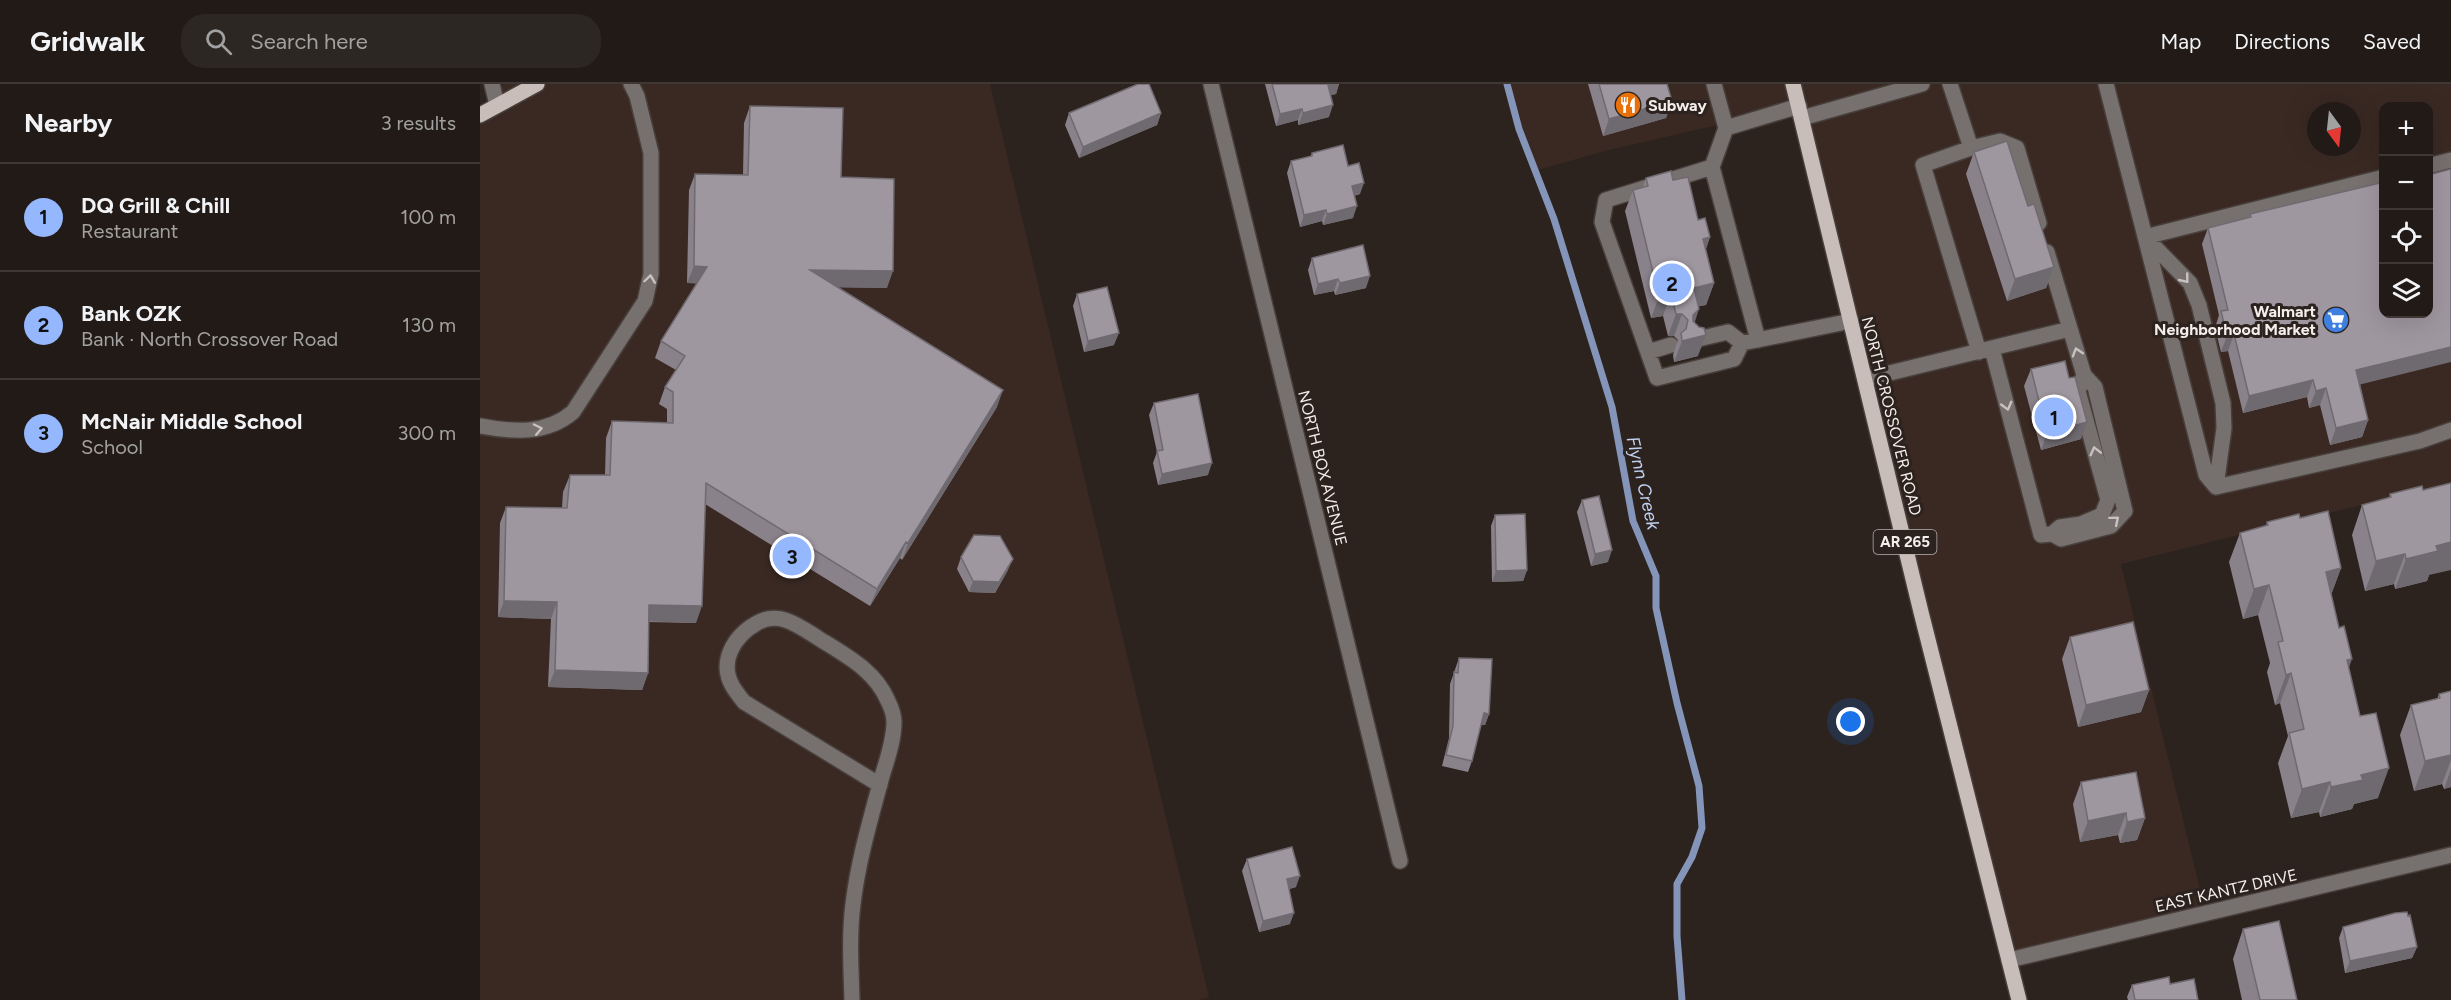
<!DOCTYPE html>
<html lang="en">
<head>
<meta charset="utf-8">
<style>
	:root { --surface:#211a16; --page:#2d2723; --text:#f1f3f6; --muted:#a2a1a1; --line:#3e3835; --accent:#94b7fd }
	body { margin:0; font-family:Figtree,sans-serif; background:var(--page); color:var(--text) }
	.controls { position:absolute; right:18px; top:18px; display:grid; overflow:hidden; border-radius:12px; box-shadow:0 6px 24px #0002 }
	.controls button { width:54px; height:54px; display:grid; place-items:center; padding:0; border:0; border-bottom:2px solid var(--line); background:var(--surface); color:var(--text); font:30px sans-serif }
	.compass { position:absolute; left:1827px; top:18px; width:54px; height:54px; border-radius:50%; background:var(--surface); box-shadow:0 6px 24px #0002; rotate:165deg }
	.you { position:absolute; left:1371px; top:638px; width:21px; height:21px; margin:-15px; border:4px solid #fff; border-radius:50%; background:#1a73e8; box-shadow:0 0 0 9px #1a73e833 }
	.badge { display:grid; place-items:center; width:39px; height:39px; border-radius:50%; background:var(--accent); color:#111; font-size:20px; font-weight:700 }
	.pin { position:absolute; translate:-50% -50%; border:3px solid #fff; box-shadow:0 2px 6px #0006 }
	.list { margin:0; padding:0; list-style:none }
	h2 { display:flex; justify-content:space-between; align-items:center; height:78px; margin:0; padding:0 24px; font-size:26px }
	h2 small { font-size:20px; font-weight:400; color:var(--muted) }
	.list li { display:grid; grid-template-columns:39px 1fr auto; gap:18px; align-items:center; box-sizing:border-box; height:108px; padding:0 24px; border-top:2px solid var(--line) }
	.list b { display:block; font-size:22px; white-space:nowrap }
	.list p { margin:0; font-size:20px; white-space:nowrap; color:var(--muted) }
	.list em { font-size:20px; font-style:normal; color:var(--muted) }
	.icon { flex:none; width:33px; height:33px; fill:none; stroke:currentColor; stroke-width:2; stroke-linecap:round; stroke-linejoin:round }
	.map { position:relative; flex:none; width:1971px; height:916px; overflow:hidden }
	header { display:flex; align-items:center; gap:36px; box-sizing:border-box; height:84px; padding:0 30px; background:var(--surface); border-bottom:2px solid var(--line) }
	header strong { font-size:28px }
	nav { display:flex; gap:33px; margin-inline-start:auto; font-size:21px }
	.search { width:420px; height:54px; background:var(--page); display:flex; align-items:center; gap:15px; box-sizing:border-box; padding:0 21px; border-radius:24px; color:var(--muted); font-size:22px }
	main { display:flex }
	aside { flex:1; background:var(--surface) }
	.map>svg:first-child { display:block }
	.built { fill:#3a2923; fill-rule:evenodd }
	.lines { fill:none; stroke-linecap:round; stroke-linejoin:round }
	.stream { stroke:#8495b9; stroke-width:7 }
	.minor-casing { stroke:#483f3b; stroke-width:18 }
	.major-casing { stroke:#483f3b; stroke-width:18 }
	.minor { stroke:#76706f; stroke-width:15 }
	.major { stroke:#c9bdba; stroke-width:15 }
	.wall { fill:#89828a }
	.shaded-wall { fill:#6f6a70 }
	.building { fill:#9f97a0; stroke:#6f6a70; stroke-width:1.5 }
	.oneway { stroke:#c9c2c0 }
	.labels { text-anchor:middle; stroke-width:6; stroke-linejoin:round; paint-order:stroke }
	.shield { fill:#2c221e; stroke:#b9b1ae; stroke-width:1.5 }
	.shield-label { font-size:15px; font-weight:bold; fill:#f5eeeb }
	.poi-label { font-size:16px; font-weight:bold; fill:#f5eeeb; stroke:#2c221e; text-anchor:start }
	.street-label { font-size:16px; fill:#f5eeeb; stroke:#2c221e }
	.water-label { font-size:18px; font-style:italic; fill:#c0d1f1; stroke:#2c221e }
</style>
</head>
<body>
<header>
<strong>Gridwalk</strong>
<div class="search"><svg class="icon" aria-label="search" viewBox="0 0 24 24"><circle cx="10" cy="10" r="6"/><path d="M15 15l6 6"/></svg>Search here</div>
<nav><a>Map</a><a>Directions</a><a>Saved</a></nav>
</header>
<main>
<aside>
<h2>Nearby<small>3 results</small></h2>
<ul class="list">
<li><span class="badge">1</span><div><b>DQ Grill &amp; Chill</b><p>Restaurant</p></div><em>100 m</em></li>
<li><span class="badge">2</span><div><b>Bank OZK</b><p>Bank · North Crossover Road</p></div><em>130 m</em></li>
<li><span class="badge">3</span><div><b>McNair Middle School</b><p>School</p></div><em>300 m</em></li>
</ul>
</aside>
<div class="map">
<svg width="1971" height="916" viewBox="0 0 1971 916">
	<rect width="100%" height="100%" fill="#2c221e"/>
	<path class="built" d="M 12,0 L 510,0 L 729,913 L 719,916 L 0,916 L 0,31 L 17,21 Z
		M 1027,0 L 1971,0 L 1971,399 L 1641,480 L 1726,830 L 1529,876 L 1319,22 L 1125,67 L 1054,87 L 1039,45 ZM 1904,22 L 1948,22 L 1948,230 L 1904,230 ZM 1836,27 L 1872,27 L 1872,63 L 1836,63 Z"/>
	<g class="lines">
		<path class="stream" d="M 1027,0 L 1039,45 L 1074,135 L 1132,323 L 1153,437 L 1176,492 L 1176,524 L 1197,619 L 1219,702 L 1222,744 L 1212,773 L 1197,800 L 1197,852 L 1202,916"/>
		<g class="minor-casing">
			<path id="minor" d="M 12,0 L 17,21
				M 731,0 L 920,777
				M 1234,0 L 1246,44 L 1319,22
				M 1470,0 L 1491,64
				M 1626,0 L 1726,391 L 1736,403 L 1940,357 L 1971,346
				M 1322,34 L 1442,0
				M 1246,44 L 1232,83 L 1126,116 L 1122,138 L 1177,294 L 1254,275 L 1262,259
				M 1948,82 L 1971,76
				M 1232,83 L 1278,256
				M 1214,256 L 1248,248 L 1262,259 L 1371,237
				M 1512,265 L 1561,451 L 1572,450 L 1581,455 L 1631,442 L 1645,427 L 1615,303 L 1604,291 L 1567,168
				M 1168,268 L 1191,261
				M 1499,268 L 1443,81 L 1491,64 L 1520,57 L 1537,64 L 1559,139
				M 1385,295 L 1590,245
				M 0,342 C 33,348 66,351 93,328 L 165,217 L 171,190 L 171,69 L 157,12 L 151,0
				M 1736,403 L 1744,344 L 1743,319 L 1719,221 L 1710,199 L 1665,153 L 1904,93
				M 1572,450 L 1580,443 L 1601,440 L 1622,431 L 1628,416 L 1598,307 L 1604,291
				M 1529,876 L 1971,771
				M 372,916 C 371,884 369,852 373,820 C 378,778 390,737 401,696 C 406,678 414,658 414,638 C 414,632 411,623 408,617 C 395,586 365,571 338,554 C 319,542 299,526 277,539 C 254,552 238,578 253,603 C 256,608 260,613 264,618 L 400,701"/>
		</g>
		<g class="major-casing">
			<path id="major" d="M 1313,0 L 1441,528 L 1539,916
				M 0,31 L 57,0"/>
		</g>
		<use href="#minor" class="minor"/>
		<use href="#major" class="major"/>
	</g>
	<path class="wall" d="M 785,0 L 859,0 L 856,10 L 850,11 L 849,33 L 818,41 L 818,36 L 796,42 Z
		M 1108,0 L 1187,0 L 1192,17 L 1186,34 L 1123,52 Z
		M 270,22 L 361,93 L 407,204 L 358,203 L 517,323 L 422,476 L 420,474 L 390,522 L 225,420 L 216,539 L 169,538 L 168,589 L 162,606 L 68,603 L 71,535 L 18,533 L 20,439 L 26,423 L 82,424 L 83,408 L 90,391 L 125,391 L 126,354 L 132,337 L 187,339 L 187,325 L 179,320 L 185,303 L 196,286 L 175,274 L 181,257 L 217,199 L 207,199 L 209,106 L 215,90 L 263,91 L 264,39 Z
		M 589,29 L 681,29 L 677,41 L 599,74 L 585,41 Z
		M 1494,68 L 1548,122 L 1574,183 L 1566,204 L 1527,217 L 1486,90 Z
		M 832,69 L 868,82 L 880,110 L 874,112 L 873,134 L 843,141 L 842,137 L 820,143 L 807,89 L 811,77 L 830,73 Z
		M 1166,94 L 1193,96 L 1230,153 L 1226,165 L 1234,199 L 1226,221 L 1219,222 L 1214,239 L 1218,272 L 1194,278 L 1193,271 L 1198,256 L 1194,252 L 1188,252 L 1183,232 L 1171,234 L 1145,127 L 1153,106 L 1163,103 Z
		M 1770,130 L 1880,300 L 1888,336 L 1882,353 L 1850,361 L 1840,321 L 1829,324 L 1827,313 L 1763,329 L 1748,267 L 1741,268 L 1735,244 L 1739,231 L 1722,160 L 1728,144 L 1769,134 Z
		M 832,174 L 886,204 L 855,211 L 854,207 L 834,211 L 828,186 Z
		M 597,210 L 634,261 L 604,268 L 593,222 Z
		M 1551,285 L 1601,355 L 1561,366 L 1544,302 Z
		M 674,319 L 728,391 L 678,401 L 673,379 L 677,368 L 669,331 Z
		M 1910,410 L 1949,491 L 1947,497 L 1915,505 L 1914,500 L 1885,507 L 1872,451 L 1882,421 L 1909,414 Z
		M 1102,416 L 1128,478 L 1111,482 L 1097,428 Z
		M 1015,431 L 1047,486 L 1043,497 L 1012,498 L 1011,442 Z
		M 1820,434 L 1861,484 L 1851,511 L 1898,714 L 1874,720 L 1872,725 L 1840,733 L 1839,728 L 1811,734 L 1798,679 L 1808,652 L 1800,619 L 1795,621 L 1787,588 L 1790,579 L 1778,531 L 1763,535 L 1749,478 L 1760,449 L 1786,442 L 1787,438 Z
		M 481,473 L 528,486 L 515,509 L 489,508 L 477,485 Z
		M 1590,553 L 1669,606 L 1661,628 L 1598,643 L 1582,575 Z
		M 979,574 L 1009,630 L 1005,641 L 1001,641 L 992,677 L 988,688 L 962,682 L 969,654 L 970,600 Z
		M 1971,607 L 1971,703 L 1964,705 L 1962,700 L 1934,707 L 1920,651 L 1931,621 L 1957,615 L 1959,610 Z
		M 1601,698 L 1665,734 L 1657,756 L 1640,759 L 1638,751 L 1600,758 L 1593,720 Z
		M 767,775 L 816,803 L 809,805 L 810,840 L 779,848 L 762,787 Z
		M 1863,843 L 1937,863 L 1932,874 L 1865,889 L 1859,854 Z
		M 1763,845 L 1817,916 L 1762,916 L 1753,875 Z
		M 1690,900 L 1718,916 L 1648,916 L 1647,913 L 1652,901 Z"/>
	<path class="shaded-wall" d="M 853,0 L 859,0 L 856,10 L 844,13 L 848,1 Z
		M 1192,17 L 1186,34 L 1123,52 L 1129,35 Z
		M 853,21 L 849,33 L 818,41 L 823,29 Z
		M 822,25 L 818,36 L 796,42 L 800,30 Z
		M 681,29 L 677,41 L 599,74 L 603,63 Z
		M 884,99 L 880,110 L 868,113 L 872,102 Z
		M 877,122 L 873,134 L 843,141 L 847,130 Z
		M 846,126 L 842,137 L 820,143 L 824,131 Z
		M 1230,153 L 1222,175 L 1223,155 Z
		M 214,182 L 227,183 L 221,200 L 207,199 Z
		M 1574,183 L 1566,204 L 1527,217 L 1535,195 Z
		M 330,186 L 413,187 L 407,204 L 324,203 Z
		M 890,192 L 886,204 L 855,211 L 860,199 Z
		M 858,195 L 854,207 L 834,211 L 838,200 Z
		M 1234,199 L 1226,221 L 1206,225 L 1214,204 Z
		M 1191,210 L 1183,232 L 1171,234 L 1179,213 Z
		M 1219,225 L 1212,247 L 1213,231 Z
		M 1196,230 L 1202,230 L 1194,252 L 1188,252 Z
		M 639,249 L 634,261 L 604,268 L 608,257 Z
		M 1754,250 L 1748,267 L 1741,268 L 1747,252 Z
		M 1226,251 L 1218,272 L 1194,278 L 1202,257 Z
		M 1971,263 L 1971,278 L 1870,303 L 1876,286 Z
		M 1833,296 L 1827,313 L 1763,329 L 1769,312 Z
		M 1846,304 L 1840,321 L 1829,324 L 1836,307 Z
		M 523,306 L 517,323 L 422,476 L 428,459 Z
		M 1888,336 L 1882,353 L 1850,361 L 1856,344 Z
		M 1607,338 L 1601,355 L 1561,366 L 1567,349 Z
		M 732,379 L 728,391 L 678,401 L 682,390 Z
		M 426,458 L 420,474 L 390,522 L 397,505 Z
		M 1971,458 L 1971,486 L 1949,491 L 1947,497 L 1915,505 L 1926,475 L 1956,462 Z
		M 1132,466 L 1128,478 L 1111,482 L 1115,470 Z
		M 1925,470 L 1914,500 L 1885,507 L 1896,477 Z
		M 533,475 L 528,486 L 515,509 L 489,508 L 493,497 Z
		M 1861,484 L 1850,514 L 1846,488 Z
		M 1047,486 L 1043,497 L 1012,498 L 1016,487 Z
		M 1789,501 L 1778,531 L 1763,535 L 1774,505 Z
		M 24,517 L 77,518 L 71,535 L 18,533 Z
		M 169,521 L 222,522 L 216,539 L 163,537 Z
		M 1872,575 L 1861,605 L 1867,576 Z
		M 75,586 L 168,589 L 162,606 L 68,603 Z
		M 1811,589 L 1800,619 L 1795,621 L 1806,591 Z
		M 1669,606 L 1661,628 L 1598,643 L 1606,621 Z
		M 1004,629 L 1009,630 L 1005,641 L 999,641 Z
		M 1971,671 L 1971,676 L 1962,700 L 1934,707 L 1945,677 Z
		M 1909,684 L 1898,714 L 1874,720 L 1872,725 L 1840,733 L 1851,703 L 1881,691 Z
		M 1971,685 L 1971,703 L 1964,705 Z
		M 1850,698 L 1839,728 L 1811,734 L 1822,705 Z
		M 1646,729 L 1638,751 L 1600,758 L 1608,737 Z
		M 1665,734 L 1657,756 L 1640,759 L 1647,738 Z
		M 820,792 L 816,803 L 803,807 L 807,795 Z
		M 814,829 L 810,840 L 779,848 L 783,837 Z
		M 1937,863 L 1932,874 L 1865,889 L 1870,877 Z"/>
	<path class="building" d="M 658,0 L 669,0 L 681,29 L 603,63 L 589,29 Z
		M 792,0 L 853,0 L 848,1 L 853,21 L 823,29 L 822,25 L 800,30 Z
		M 1119,0 L 1187,0 L 1192,17 L 1129,35 Z
		M 270,22 L 363,24 L 361,93 L 414,95 L 413,187 L 330,186 L 523,306 L 428,459 L 426,458 L 397,505 L 226,399 L 222,522 L 169,521 L 168,589 L 75,586 L 77,518 L 24,517 L 26,423 L 87,424 L 90,391 L 130,391 L 132,337 L 193,339 L 193,308 L 185,303 L 205,272 L 181,257 L 227,183 L 214,182 L 215,90 L 268,91 Z
		M 1527,57 L 1548,122 L 1554,120 L 1574,183 L 1535,195 L 1494,68 Z
		M 863,61 L 868,82 L 879,79 L 884,99 L 872,102 L 877,122 L 847,130 L 846,126 L 824,131 L 811,77 L 832,72 L 832,69 Z
		M 1971,85 L 1971,263 L 1876,286 L 1888,336 L 1856,344 L 1846,304 L 1836,307 L 1833,296 L 1769,312 L 1754,250 L 1747,252 L 1741,227 L 1748,226 L 1728,144 L 1771,133 L 1770,130 L 1904,98 L 1904,230 L 1948,230 L 1948,91 Z
		M 1191,87 L 1193,96 L 1208,93 L 1218,136 L 1225,134 L 1230,153 L 1223,155 L 1234,199 L 1214,204 L 1219,225 L 1213,231 L 1213,237 L 1219,243 L 1224,244 L 1226,251 L 1202,257 L 1201,249 L 1206,245 L 1208,236 L 1202,230 L 1196,230 L 1191,210 L 1179,213 L 1153,106 L 1168,102 L 1166,94 Z
		M 883,161 L 890,192 L 860,199 L 858,195 L 838,200 L 832,174 Z
		M 627,203 L 639,249 L 608,257 L 597,210 Z
		M 1585,277 L 1589,294 L 1595,293 L 1607,338 L 1567,349 L 1551,285 Z
		M 718,310 L 732,379 L 682,390 L 677,367 L 683,366 L 674,319 Z
		M 1971,399 L 1971,458 L 1956,462 L 1958,467 L 1926,475 L 1925,470 L 1896,477 L 1882,421 L 1911,413 L 1910,410 L 1942,402 L 1943,406 Z
		M 1119,412 L 1132,466 L 1115,470 L 1102,416 Z
		M 1848,427 L 1861,484 L 1846,488 L 1859,544 L 1864,542 L 1872,575 L 1867,576 L 1880,632 L 1896,629 L 1909,684 L 1881,691 L 1883,696 L 1851,703 L 1850,698 L 1822,705 L 1809,649 L 1824,645 L 1811,589 L 1806,591 L 1798,558 L 1803,557 L 1789,501 L 1774,505 L 1760,449 L 1788,441 L 1787,438 L 1819,430 L 1820,434 Z
		M 1045,430 L 1047,486 L 1016,487 L 1015,431 Z
		M 494,451 L 520,452 L 533,475 L 519,498 L 493,497 L 481,473 Z
		M 1653,538 L 1669,606 L 1606,621 L 1590,553 Z
		M 979,574 L 1012,575 L 1009,630 L 1004,629 L 992,677 L 966,671 L 973,642 L 974,588 L 978,589 Z
		M 1971,607 L 1971,671 L 1945,677 L 1931,621 L 1960,614 L 1959,610 Z
		M 1656,688 L 1665,734 L 1647,738 L 1646,729 L 1608,737 L 1601,698 Z
		M 812,763 L 820,792 L 807,795 L 814,829 L 783,837 L 767,775 Z
		M 1927,828 L 1928,832 L 1930,831 L 1937,863 L 1870,877 L 1863,843 L 1915,829 Z
		M 1799,837 L 1817,916 L 1780,916 L 1763,845 Z
		M 1689,893 L 1690,900 L 1714,895 L 1718,916 L 1655,916 L 1652,901 Z"/>
	<defs><path id="oneway-chevron" d="M-2-3.5L2.5 0L-2 3.5" fill="none" stroke-width="1.6" stroke-linecap="round" stroke-linejoin="round" transform="scale(1.5)"/></defs>
	<g class="oneway">
		<use href="#oneway-chevron" transform="translate(170 195) rotate(-82)"/>
		<use href="#oneway-chevron" transform="translate(1705 195) rotate(51)"/>
		<use href="#oneway-chevron" transform="translate(1597 268) rotate(-107)"/>
		<use href="#oneway-chevron" transform="translate(1527 322) rotate(75)"/>
		<use href="#oneway-chevron" transform="translate(58 345) rotate(-12)"/>
		<use href="#oneway-chevron" transform="translate(1615 367) rotate(-104)"/>
		<use href="#oneway-chevron" transform="translate(1635 436) rotate(-40)"/>
	</g>
	<defs>
		<g id="restaurant-disc" transform="scale(1.35)"><circle r="9.5" fill="#e8710a" stroke="#2c221e"/><path d="M-5-6h1v4h1v-4h1v4h1v-4h1v5L-1.5 .5V6h-2V.5L-5-1ZM5-6V6H3V1.5H1.5Q1.5-4 5-6Z" fill="#fff"/></g>
		<g id="supermarket-disc" transform="scale(1.35)"><circle r="9.5" fill="#3f7fe0" stroke="#2c221e"/><path d="M-6-5.5h2.5l.6 2H6L4.5 2H-2.5L-4.4-4H-6ZM-1.5 3.2a1.3 1.3 0 1 0 .1 0ZM3 3.2a1.3 1.3 0 1 0 .1 0Z" fill="#fff"/></g>
	</defs>
	<g fill-rule="evenodd">
		<use href="#restaurant-disc" x="1148" y="21"/>
		<use href="#supermarket-disc" x="1856" y="236"/>
	</g>
	<g class="labels">
		<rect class="shield" x="1393.5" y="446" width="63" height="24" rx="4.5"/>
		<g class="shield-label">
			<text x="1425" y="463">AR 265</text>
		</g>
		<g class="poi-label">
			<text x="1168" y="27">Subway</text>
			<text x="1836" y="233" text-anchor="end">Walmart<tspan x="1836" dy="18">Neighborhood Market</tspan></text>
		</g>
		<g class="street-label">
			<text transform="translate(1412 332) rotate(76)" y="6">NORTH CROSSOVER ROAD</text>
			<text transform="translate(843 384) rotate(76)" y="6">NORTH BOX AVENUE</text>
			<text transform="translate(1746 806) rotate(-13)" y="6">EAST KANTZ DRIVE</text>
		</g>
		<g class="water-label">
			<text transform="translate(1163 399) rotate(77)" y="6">Flynn Creek</text>
		</g>
	</g>
</svg>
<div class="controls">
<button>+</button>
<button>−</button>
<button><svg class="icon" aria-label="locate" viewBox="0 0 24 24"><circle cx="12" cy="12" r="6"/><path d="M12 2v4M12 18v4M2 12h4M18 12h4"/></svg></button>
<button><svg class="icon" aria-label="layers" viewBox="0 0 24 24"><path d="M12 4l9 5-9 5-9-5zM3 14l9 5 9-5"/></svg></button>
</div>
<svg class="compass" viewBox="-18 -18 36 36"><path d="M0-13l5 13h-10z" fill="#e53935"/><path d="M0 13l5-13h-10z" fill="#a2a1a1"/></svg>
<div class="you"></div>
<div class="pin badge" style="left:1574px;top:333px">1</div>
<div class="pin badge" style="left:1192px;top:199px">2</div>
<div class="pin badge" style="left:312px;top:472px">3</div>
</div>
</main>
</body>
</html>
